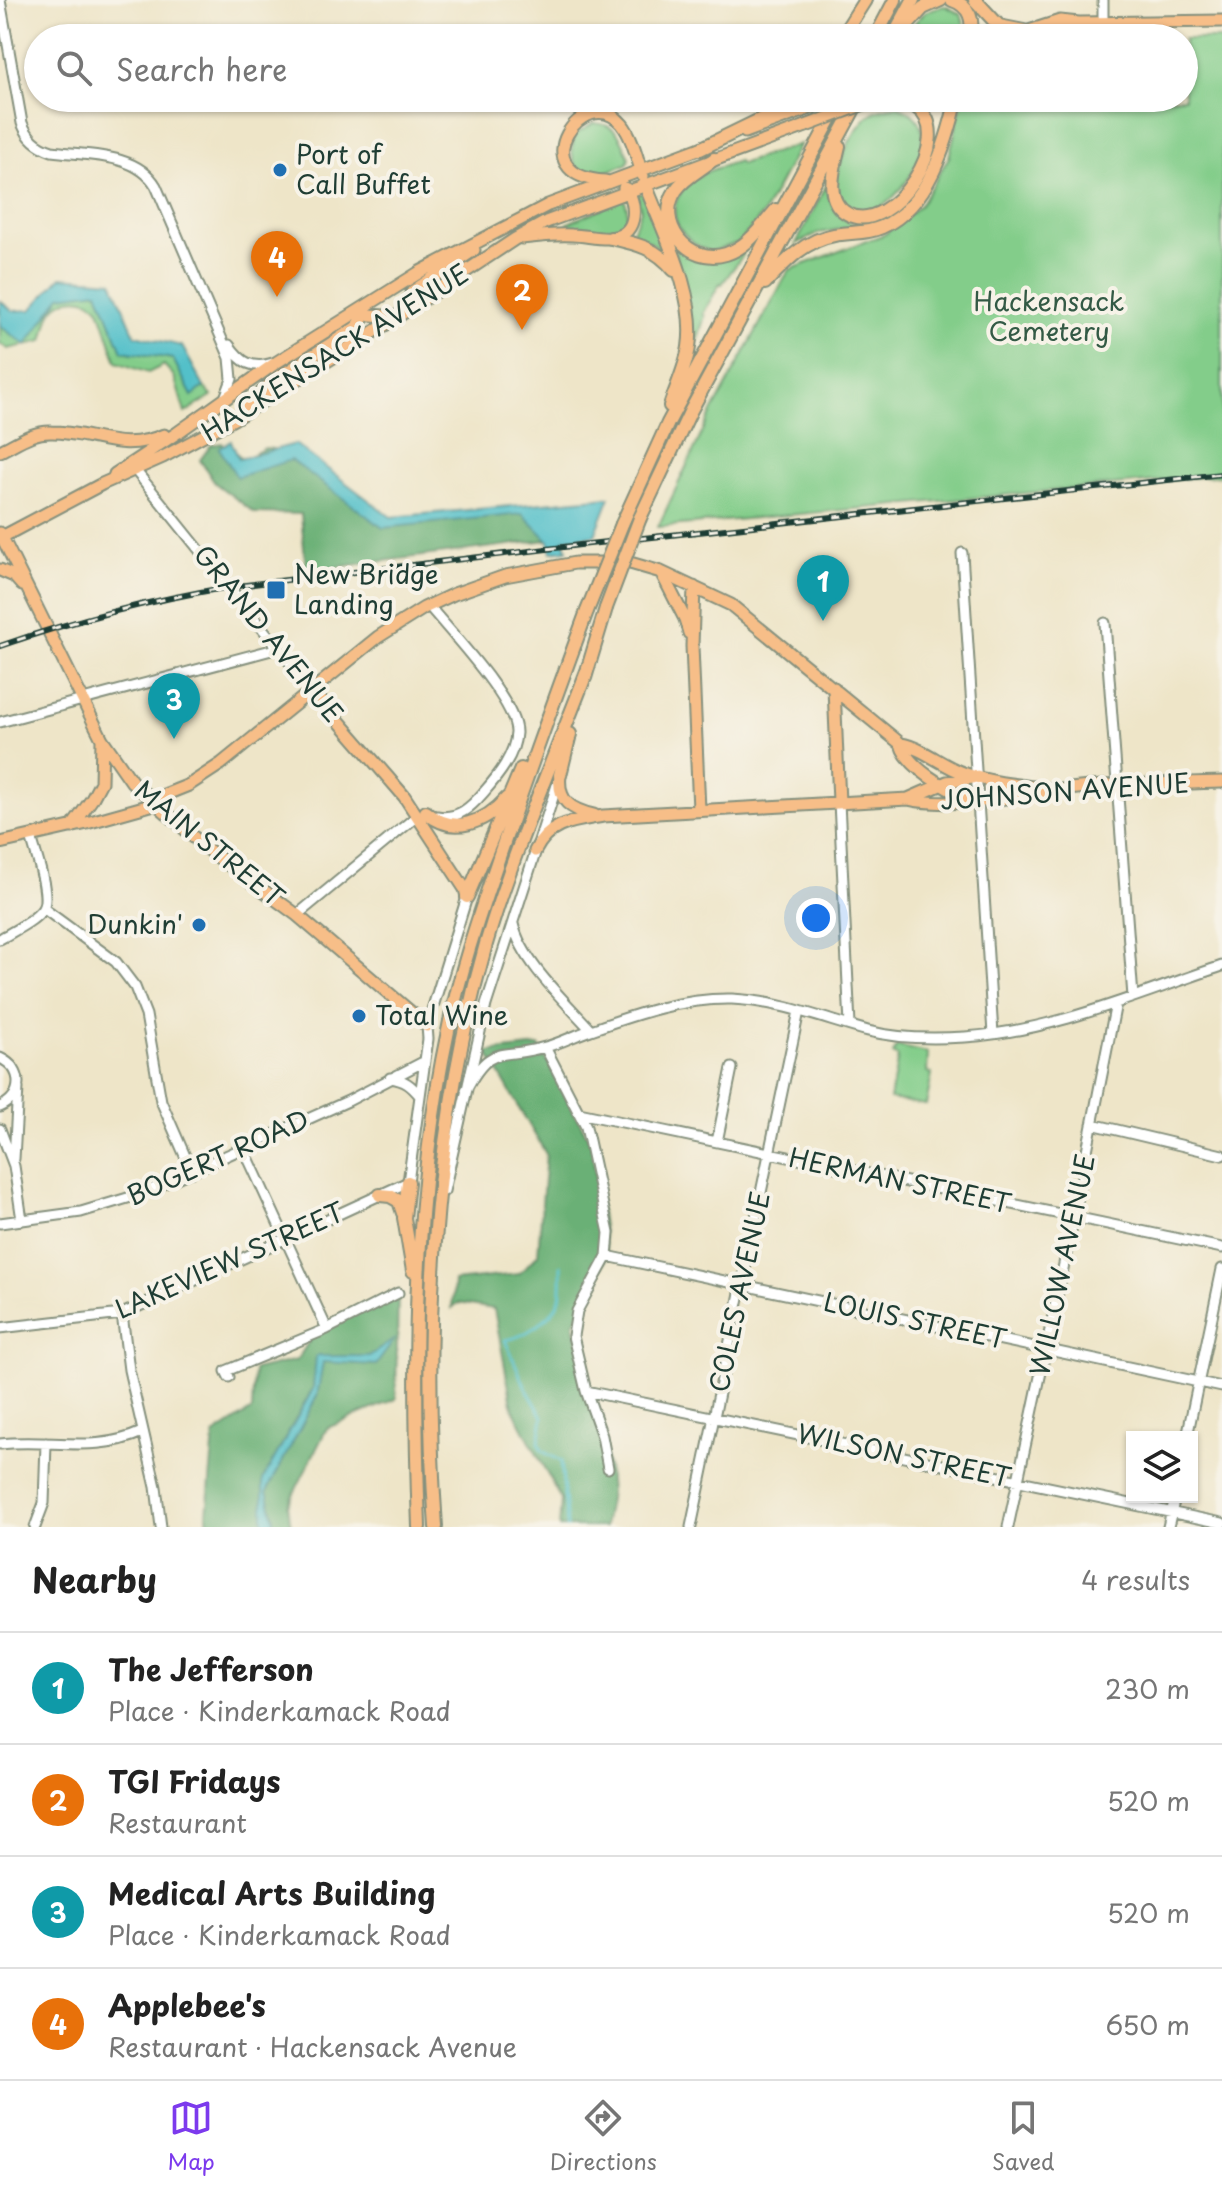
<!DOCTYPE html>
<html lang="en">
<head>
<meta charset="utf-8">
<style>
	:root { --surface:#fff; --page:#f6f6f6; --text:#222; --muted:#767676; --line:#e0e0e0; --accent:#7c3aed }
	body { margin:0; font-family:"Playpen Sans",sans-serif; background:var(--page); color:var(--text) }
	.controls { position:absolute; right:24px; bottom:24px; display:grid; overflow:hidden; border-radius:0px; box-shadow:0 2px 6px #0004 }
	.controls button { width:72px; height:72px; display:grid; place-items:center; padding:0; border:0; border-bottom:2px solid var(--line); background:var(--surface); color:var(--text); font:40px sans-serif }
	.you { position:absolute; left:816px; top:918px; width:28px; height:28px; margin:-20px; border:6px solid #fff; border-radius:50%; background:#1a73e8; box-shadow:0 0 0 12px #1a73e833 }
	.badge { display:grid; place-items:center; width:52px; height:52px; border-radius:50%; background:var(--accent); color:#fff; font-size:26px; font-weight:700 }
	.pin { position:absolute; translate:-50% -66px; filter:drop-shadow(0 2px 4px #0008) }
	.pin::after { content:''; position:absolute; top:42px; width:28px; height:24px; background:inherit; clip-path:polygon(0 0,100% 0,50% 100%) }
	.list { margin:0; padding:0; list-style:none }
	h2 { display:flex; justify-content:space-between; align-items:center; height:104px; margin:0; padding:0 32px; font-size:34px }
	h2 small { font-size:26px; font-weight:400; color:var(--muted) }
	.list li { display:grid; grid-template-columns:52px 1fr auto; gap:24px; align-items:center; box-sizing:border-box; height:112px; padding:0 32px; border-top:2px solid var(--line) }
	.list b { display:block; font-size:30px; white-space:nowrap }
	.list p { margin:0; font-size:26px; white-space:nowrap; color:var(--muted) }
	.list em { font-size:26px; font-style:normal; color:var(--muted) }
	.icon { flex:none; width:44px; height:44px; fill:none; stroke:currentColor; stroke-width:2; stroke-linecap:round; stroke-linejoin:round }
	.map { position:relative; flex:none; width:1222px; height:1527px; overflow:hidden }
	.search { position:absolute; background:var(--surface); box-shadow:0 2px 6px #0004; left:24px; right:24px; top:24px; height:88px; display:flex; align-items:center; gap:20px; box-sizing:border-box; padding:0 28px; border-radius:44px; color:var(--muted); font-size:30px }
	.sheet { height:552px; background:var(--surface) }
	nav { display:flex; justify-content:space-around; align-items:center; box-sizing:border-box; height:112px; border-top:2px solid var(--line); background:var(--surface); font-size:22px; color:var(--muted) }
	nav a { display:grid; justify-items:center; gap:4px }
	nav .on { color:var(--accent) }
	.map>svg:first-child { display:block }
	.green { fill:#83cd8a; stroke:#51855f; stroke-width:2 }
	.forest { fill:#6ab076; stroke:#447655; stroke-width:2 }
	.water { fill:#53c0c9; stroke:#397e7e; stroke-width:2 }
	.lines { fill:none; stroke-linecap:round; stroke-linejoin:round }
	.stream { stroke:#53c0c9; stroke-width:3 }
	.minor-casing { stroke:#86917e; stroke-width:13 }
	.major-casing { stroke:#86917e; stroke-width:15 }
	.highway-casing { stroke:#86917e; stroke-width:16 }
	.minor { stroke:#fff; stroke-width:9 }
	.major { stroke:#f7be88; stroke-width:11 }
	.highway { stroke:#f7be88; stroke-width:12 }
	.rail-casing { stroke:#1f3d34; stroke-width:6 }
	.rail { stroke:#f7f3e8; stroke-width:3; stroke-dasharray:9; stroke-linecap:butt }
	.major-bridge-casing { stroke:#86917e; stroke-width:15; stroke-linecap:butt }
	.highway-bridge-casing { stroke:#86917e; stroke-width:16; stroke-linecap:butt }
	.major-bridge { stroke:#f7be88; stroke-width:11 }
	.highway-bridge { stroke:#f7be88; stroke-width:12 }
	.poi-dot { fill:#1f6fb2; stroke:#f7f3e8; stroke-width:3 }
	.labels { text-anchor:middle; stroke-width:8; stroke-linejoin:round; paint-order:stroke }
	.poi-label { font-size:26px; fill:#1f3d34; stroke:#f7f3e8; text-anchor:start }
	.park-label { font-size:26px; fill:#335a45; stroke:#f7f3e8 }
	.street-label { font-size:26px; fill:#1f3d34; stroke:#f7f3e8 }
</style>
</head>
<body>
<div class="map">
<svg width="1222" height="1527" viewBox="0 0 1222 1527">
	<rect width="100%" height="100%" fill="#f7f3e8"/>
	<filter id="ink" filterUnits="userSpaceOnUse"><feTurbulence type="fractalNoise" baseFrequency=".0125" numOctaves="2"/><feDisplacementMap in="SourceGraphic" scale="16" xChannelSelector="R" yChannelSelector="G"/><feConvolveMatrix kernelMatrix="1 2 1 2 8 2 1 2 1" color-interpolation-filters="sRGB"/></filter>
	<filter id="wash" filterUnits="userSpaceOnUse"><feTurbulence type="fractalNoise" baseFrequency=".006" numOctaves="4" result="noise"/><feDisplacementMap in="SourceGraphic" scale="32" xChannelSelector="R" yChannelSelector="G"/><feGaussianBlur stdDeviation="1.8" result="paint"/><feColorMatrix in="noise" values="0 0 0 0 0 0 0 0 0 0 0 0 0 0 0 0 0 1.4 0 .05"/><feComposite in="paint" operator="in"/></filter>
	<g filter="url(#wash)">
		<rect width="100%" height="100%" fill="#eee5c8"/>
		<path class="green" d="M 945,6 L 961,14 L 965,28 L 961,38 L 906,38 C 915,20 924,8 945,6 Z
			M 1184,39 L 1222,39 L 1222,475 L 658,527 L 709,418 L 789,270 L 885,234 L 920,205 L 949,157 L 963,98 L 1184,98 Z
			M 897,106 C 956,125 899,208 868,212 C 864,213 853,210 850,208 C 818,193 850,133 868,116 C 875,110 888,107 897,106 Z
			M 594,123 C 617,124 622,139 629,158 L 627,164 C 617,167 604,175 594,175 C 571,176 569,149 576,134 Z
			M 800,144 L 763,214 L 740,242 L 711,252 C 673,237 659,204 697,177 C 708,169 725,166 738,161 L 740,164 Z
			M 826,186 C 833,208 833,217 859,226 L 819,233 L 796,244 Z
			M 642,193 L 666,252 L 664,253 L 651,242 L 632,234 L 641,210 L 637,195 Z
			M 622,199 L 625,201 C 631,215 625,227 612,231 L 569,226 L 568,223 Z
			M 672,239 C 695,263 710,267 741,253 L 743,255 L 722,284 L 720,283 L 703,314 L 705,316 L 696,345 Z
			M 98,291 L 122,351 L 174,359 L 192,395 L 204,387 L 212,396 L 185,413 L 174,376 L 164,365 L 148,373 L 117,362 L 99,309 C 88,294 65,295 53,310 C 47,318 46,332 43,341 L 8,349 L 0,344 L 0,326 L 26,344 L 61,295 Z
			M 897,1046 L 928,1053 L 927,1072 L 932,1074 L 926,1105 L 890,1099 L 898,1057 L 893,1054 Z"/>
		<path class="forest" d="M 222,443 L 244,459 L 265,448 L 306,453 L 392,522 L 607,501 L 594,534 L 306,571 L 301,514 L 255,513 L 215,483 L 200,460 L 211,445 Z
			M 539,1046 L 591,1143 L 607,1256 L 574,1324 L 608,1468 L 610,1494 L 604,1527 L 559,1527 L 561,1500 L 513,1409 L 494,1309 L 458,1303 L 452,1308 L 454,1281 L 519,1274 L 538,1254 L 546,1154 L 487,1052 Z
			M 398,1291 L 396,1399 L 327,1428 L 288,1505 L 291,1527 L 273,1527 L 274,1518 L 267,1491 L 317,1396 L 323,1361 L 376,1365 L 393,1341 L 369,1356 L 317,1356 L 313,1388 L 263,1479 L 263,1527 L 208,1527 L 207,1515 L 214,1435 L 252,1410 L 254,1370 L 297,1360 L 316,1330 Z"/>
		<path class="water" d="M 61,277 L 112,281 L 135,335 L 182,346 L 204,387 L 192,396 L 173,359 L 122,351 L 98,291 L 61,296 L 26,345 L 0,326 L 0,301 L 13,311 L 31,310 Z
			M 231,441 L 239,459 L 295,444 L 391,517 L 610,497 L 595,535 L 564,539 L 567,550 L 551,552 L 549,541 L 523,514 L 383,528 L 291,460 L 237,477 L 219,448 Z
			M 395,1339 L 376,1365 L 323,1362 L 317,1396 L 267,1491 L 274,1518 L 273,1527 L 263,1527 L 263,1479 L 313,1389 L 316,1356 L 369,1356 Z"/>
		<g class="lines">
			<path class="stream" d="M 561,1265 C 561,1275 562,1288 560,1298 C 555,1317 523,1338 505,1340 L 525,1386 L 543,1417 L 539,1442 L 542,1451 L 561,1461 L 567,1527"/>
		</g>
	</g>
	<g filter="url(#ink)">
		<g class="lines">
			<g class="minor-casing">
				<path id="minor" d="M 0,0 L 22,123 C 28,138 37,146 52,151 C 86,156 136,152 156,186 L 230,358 L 232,379 L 225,398
					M 1103,22 L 1103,0
					M 229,345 C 241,362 252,370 273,363
					M 135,470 L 312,690
					M 962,553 L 993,1034
					M 429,606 C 450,632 517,702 516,733 C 515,755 498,776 484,792 C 471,807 458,820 437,816
					M 1105,623 L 1133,997
					M 0,722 L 279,648
					M 839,802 L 850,1025
					M 43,908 L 116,962 L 135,987 L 146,1015 L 161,1101 L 192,1172
					M 297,915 L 417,816
					M 513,924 C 522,962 565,1001 591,1030
					M 0,939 C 13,931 33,922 42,910 C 52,897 35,853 31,836
					M 545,1047 L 586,1127 L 609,1233 L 607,1256 L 577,1311 L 573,1336 L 586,1391 L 602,1436 L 608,1468
					M 0,1058 C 24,1069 24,1096 0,1107
					M 390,1078 C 405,1080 411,1085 420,1096
					M 466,1090 C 491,1042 500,1060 545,1047 C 561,1043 575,1035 591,1030 C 636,1014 683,998 732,999 C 779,1001 823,1019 868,1031 C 899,1039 934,1039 965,1037 C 1055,1031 1138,994 1222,966
					M 579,1113 L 1222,1248
					M 1092,1124 L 1222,1155
					M 0,1129 L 14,1166 L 22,1220
					M 717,1142 L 732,1068
					M 244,1149 L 327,1329
					M 14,1159 L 18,1088
					M 444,1191 L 486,1005 L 558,782
					M 0,1223 L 81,1212 L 141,1194 L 348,1101 L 425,1061
					M 607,1256 L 1222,1387
					M 122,1314 L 129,1370 L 156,1487 L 161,1527
					M 0,1328 L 122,1314 L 408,1182 L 428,1039 L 427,1026 L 467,897
					M 229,1377 L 226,1371 L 327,1329 L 398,1293
					M 586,1391 L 1222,1523
					M 1187,1437 L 1222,1269
					M 0,1444 C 49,1438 95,1454 142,1432
					M 35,1527 L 44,1503 L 46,1443
					M 691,1527 L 799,1011
					M 1008,1527 L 1074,1217 L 1116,1003
					M 1168,1527 L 1175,1497"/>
			</g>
			<g class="major-casing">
				<path id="major" d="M 1007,38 L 1060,21 L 1079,23 L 1222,21
					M 1037,38 L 1074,25
					M 745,132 L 838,98
					M 605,181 C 519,176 585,80 622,124 C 633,138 637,159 643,176
					M 522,238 C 539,236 555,234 572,235 C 584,235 598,239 610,238 C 637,235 637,209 628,190 L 624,188
					M 361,310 L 371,315 L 398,317
					M 399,316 L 413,291 L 474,250
					M 246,407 L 276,379 L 357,327 L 363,318 L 361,310
					M 0,451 C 17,443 33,431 52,432 C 95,432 119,454 164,435
					M 115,474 L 177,433 L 277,362 L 420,272 L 548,205 L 706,146
					M 0,533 L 102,739 L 132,782 L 207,849 L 297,915 L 427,1026
					M 0,538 L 102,484 L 163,457 L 234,419 L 385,325 L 515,239 L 546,222 L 806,126
					M 0,570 L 14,576 L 22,585
					M 661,572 L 685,619 L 689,633
					M 694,587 L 692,646 L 699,810
					M 834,688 L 839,802
					M 312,690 L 404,796 L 465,889 L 467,897
					M 901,744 C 907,767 947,790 969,798
					M 560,775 C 557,801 571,810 594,815
					M 908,799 L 947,782 L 972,778
					M 72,827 L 92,799 L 101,782 L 102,740
					M 0,843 L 83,824 L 158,803 L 164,795 L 189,785 L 221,764 L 378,637 L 424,608 L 454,594 L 505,576 L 575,563 L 630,563 L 661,572 L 731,605 L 901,744 C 923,748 941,765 963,773 C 993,784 1029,786 1061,790
					M 535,851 C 549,822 575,821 603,816 L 908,799 C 949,809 1020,796 1062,790 C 1114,783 1169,784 1222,782"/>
			</g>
			<g class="highway-casing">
				<path id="highway" d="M 952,0 C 970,6 975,21 969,38
					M 975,0 L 999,26 L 1024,31
					M 898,28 L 913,0
					M 841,38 L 865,0
					M 875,38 L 895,0
					M 896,38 L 923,8 L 941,0
					M 839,146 C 834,168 823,201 848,214 C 892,237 959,135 916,107 C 906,101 891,100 880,98
					M 700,149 L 786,107 L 799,98
					M 714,159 C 702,169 685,177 676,190 C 654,223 689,266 726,254 C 748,247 761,227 776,210
					M 645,184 C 663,231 697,295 689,347 C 686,367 676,387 670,406
					M 611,238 C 638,244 656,248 674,270
					M 765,283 C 785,262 805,240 834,235 C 850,232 867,234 882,227 C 929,206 947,142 957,98
					M 640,518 L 690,412 L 860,98
					M 622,524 L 668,423 L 842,98
					M 585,678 L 606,608
					M 560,775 L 570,734
					M 426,812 C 453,836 485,823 507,798
					M 467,897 L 521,769
					M 408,1182 L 404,1218 L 413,1271
					M 380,1195 L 390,1196 L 399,1201 L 403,1213
					M 419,1527 C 413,1361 413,1195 448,1031 C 460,970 481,910 501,851 C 529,770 558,690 587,611
					M 436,1527 C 422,1332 432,1133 486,944 C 513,852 553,761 587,671"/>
			</g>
			<use href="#minor" class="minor"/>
			<use href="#major" class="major"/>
			<use href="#highway" class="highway"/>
			<g class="rail-casing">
				<path id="rail" d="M 0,646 C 75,620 150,600 229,587 L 580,545 L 1222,474"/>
			</g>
			<use href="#rail" class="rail"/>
			<g class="major-bridge-casing">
				<path id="major-bridge" d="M 806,126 L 880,98"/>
			</g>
			<g class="highway-bridge-casing">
				<path id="highway-bridge" d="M 606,608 L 640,518
					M 587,611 L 622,524"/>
			</g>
			<use href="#major-bridge" class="major-bridge"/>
			<use href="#highway-bridge" class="highway-bridge"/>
		</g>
	</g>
	<g class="poi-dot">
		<circle cx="280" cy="170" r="8"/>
		<rect x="266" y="580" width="20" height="20" rx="4"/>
		<circle cx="199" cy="925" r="8"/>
		<circle cx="359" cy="1016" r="8"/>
	</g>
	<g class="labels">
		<g class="poi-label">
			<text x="296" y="164">Port of<tspan x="296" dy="30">Call Buffet</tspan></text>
			<text x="294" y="584">New Bridge<tspan x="294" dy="30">Landing</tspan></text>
			<text x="183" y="934" text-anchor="end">Dunkin'</text>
			<text x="375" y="1025">Total Wine</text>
		</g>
		<g class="park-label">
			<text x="1049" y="311">Hackensack<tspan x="1049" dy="30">Cemetery</tspan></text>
		</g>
		<g class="street-label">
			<text transform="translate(335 353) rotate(-32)" y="9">HACKENSACK AVENUE</text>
			<text transform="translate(268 634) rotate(51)" y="9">GRAND AVENUE</text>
			<text transform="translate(1065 792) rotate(-4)" y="9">JOHNSON AVENUE</text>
			<text transform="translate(209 844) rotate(39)" y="9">MAIN STREET</text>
			<text transform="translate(218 1158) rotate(-24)" y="9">BOGERT ROAD</text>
			<text transform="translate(900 1181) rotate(12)" y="9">HERMAN STREET</text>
			<text transform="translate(230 1261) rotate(-24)" y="9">LAKEVIEW STREET</text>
			<text transform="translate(1063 1265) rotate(-78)" y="9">WILLOW AVENUE</text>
			<text transform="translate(740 1292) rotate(-78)" y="9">COLES AVENUE</text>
			<text transform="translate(915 1321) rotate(12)" y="9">LOUIS STREET</text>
			<text transform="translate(904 1456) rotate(12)" y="9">WILSON STREET</text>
		</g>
	</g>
</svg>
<div class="controls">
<button><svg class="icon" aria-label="layers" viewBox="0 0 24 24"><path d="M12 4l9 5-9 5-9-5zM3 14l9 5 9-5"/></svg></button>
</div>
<div class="you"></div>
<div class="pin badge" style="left:823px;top:621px;background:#0f9aa8">1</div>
<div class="pin badge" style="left:522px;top:330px;background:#e8710a">2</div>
<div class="pin badge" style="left:174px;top:739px;background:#0f9aa8">3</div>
<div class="pin badge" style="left:277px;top:297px;background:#e8710a">4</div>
<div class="search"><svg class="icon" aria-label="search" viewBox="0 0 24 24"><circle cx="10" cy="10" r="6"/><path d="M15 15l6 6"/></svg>Search here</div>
</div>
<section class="sheet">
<h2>Nearby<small>4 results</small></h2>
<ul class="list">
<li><span class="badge" style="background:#0f9aa8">1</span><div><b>The Jefferson</b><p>Place · Kinderkamack Road</p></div><em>230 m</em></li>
<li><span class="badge" style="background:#e8710a">2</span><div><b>TGI Fridays</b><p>Restaurant</p></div><em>520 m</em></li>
<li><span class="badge" style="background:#0f9aa8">3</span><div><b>Medical Arts Building</b><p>Place · Kinderkamack Road</p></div><em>520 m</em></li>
<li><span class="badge" style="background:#e8710a">4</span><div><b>Applebee's</b><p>Restaurant · Hackensack Avenue</p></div><em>650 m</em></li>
</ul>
</section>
<nav>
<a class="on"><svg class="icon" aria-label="map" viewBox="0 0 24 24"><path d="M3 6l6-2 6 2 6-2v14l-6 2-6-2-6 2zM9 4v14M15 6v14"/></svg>Map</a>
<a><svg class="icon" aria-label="directions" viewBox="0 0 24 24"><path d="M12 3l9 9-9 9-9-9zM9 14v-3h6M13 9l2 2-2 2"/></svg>Directions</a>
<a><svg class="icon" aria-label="saved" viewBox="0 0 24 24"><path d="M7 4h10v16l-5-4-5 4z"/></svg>Saved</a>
</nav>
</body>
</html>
